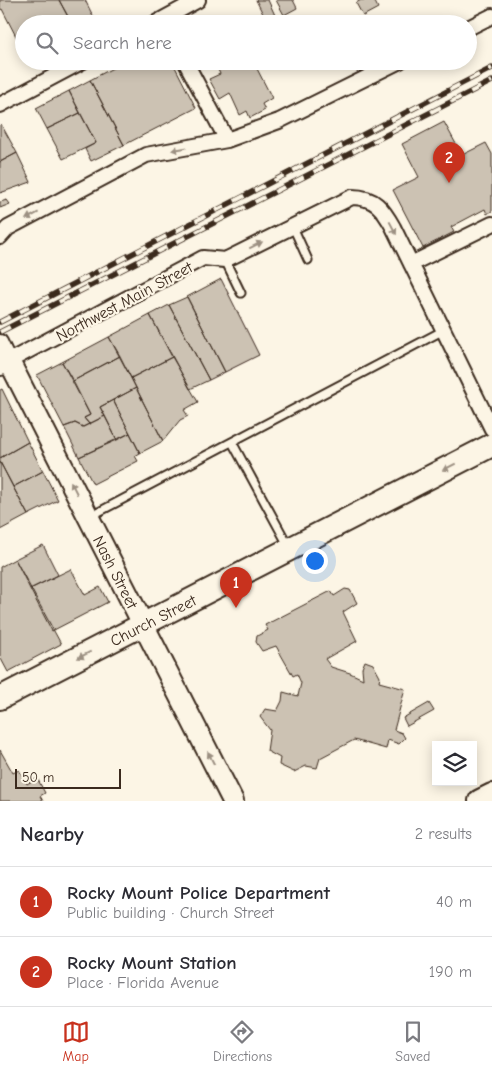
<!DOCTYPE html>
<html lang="en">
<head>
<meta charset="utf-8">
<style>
	:root { --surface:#fff; --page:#f2f2f3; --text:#2b2b33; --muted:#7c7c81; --line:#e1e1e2; --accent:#c8321e }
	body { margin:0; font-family:"Comic Neue",sans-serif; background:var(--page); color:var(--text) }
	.controls { position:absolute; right:15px; bottom:15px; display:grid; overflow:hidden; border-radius:0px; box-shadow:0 2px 12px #0003 }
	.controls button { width:45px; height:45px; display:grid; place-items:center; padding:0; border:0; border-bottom:1px solid var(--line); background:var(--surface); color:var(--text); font:25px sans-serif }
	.scale { position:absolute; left:15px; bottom:12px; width:106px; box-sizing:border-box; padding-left:5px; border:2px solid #3b2a1e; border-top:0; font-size:14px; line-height:18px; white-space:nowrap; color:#3b2a1e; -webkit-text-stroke:4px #fcf5e5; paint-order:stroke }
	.you { position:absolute; left:314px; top:560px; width:18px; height:18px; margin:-12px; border:4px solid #fff; border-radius:50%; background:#1a73e8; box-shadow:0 0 0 8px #1a73e833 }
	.badge { display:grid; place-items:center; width:32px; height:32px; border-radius:50%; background:var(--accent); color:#fff; font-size:16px; font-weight:700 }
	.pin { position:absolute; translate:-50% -41px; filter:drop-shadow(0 1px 2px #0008) }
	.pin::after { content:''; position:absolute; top:26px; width:18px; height:15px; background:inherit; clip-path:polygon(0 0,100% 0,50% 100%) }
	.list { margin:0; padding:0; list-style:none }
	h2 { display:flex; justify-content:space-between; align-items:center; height:65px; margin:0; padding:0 20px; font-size:21px }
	h2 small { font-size:16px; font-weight:400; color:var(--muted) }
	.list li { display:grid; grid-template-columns:32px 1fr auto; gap:15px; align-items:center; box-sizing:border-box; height:70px; padding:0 20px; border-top:1px solid var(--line) }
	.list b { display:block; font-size:19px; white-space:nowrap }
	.list p { margin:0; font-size:16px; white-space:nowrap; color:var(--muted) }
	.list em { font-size:16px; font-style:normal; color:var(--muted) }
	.icon { flex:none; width:28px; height:28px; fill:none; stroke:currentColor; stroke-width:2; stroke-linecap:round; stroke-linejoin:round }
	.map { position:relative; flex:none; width:492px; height:801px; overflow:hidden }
	.search { position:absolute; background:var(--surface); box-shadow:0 2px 12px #0003; left:15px; right:15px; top:15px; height:55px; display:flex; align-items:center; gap:12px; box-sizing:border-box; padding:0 18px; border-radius:28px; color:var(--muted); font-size:19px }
	.sheet { height:205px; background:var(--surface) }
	nav { display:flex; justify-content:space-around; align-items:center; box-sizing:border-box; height:70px; border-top:1px solid var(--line); background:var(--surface); font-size:14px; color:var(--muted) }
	nav a { display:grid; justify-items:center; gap:2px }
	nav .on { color:var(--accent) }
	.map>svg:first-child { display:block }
	.building { fill:#ccc2b3; stroke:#3b2a1e }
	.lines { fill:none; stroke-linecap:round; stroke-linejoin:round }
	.lane-casing { stroke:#3b2a1e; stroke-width:11 }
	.street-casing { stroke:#3b2a1e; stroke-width:18 }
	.secondary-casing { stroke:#3b2a1e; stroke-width:24 }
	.primary-casing { stroke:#3b2a1e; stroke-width:26 }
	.lane { stroke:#fcf5e5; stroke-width:7 }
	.street { stroke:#fcf5e5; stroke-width:14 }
	.secondary { stroke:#fcf5e5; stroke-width:20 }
	.primary { stroke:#fcf5e5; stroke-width:22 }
	.rail-casing { stroke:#3b2a1e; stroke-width:5.5 }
	.rail { stroke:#fcf5e5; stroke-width:4; stroke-dasharray:11; stroke-linecap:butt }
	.oneway { fill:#9c9082 }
	.labels { text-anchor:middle; stroke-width:4.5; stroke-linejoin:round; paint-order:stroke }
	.street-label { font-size:16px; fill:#3b2a1e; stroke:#fcf5e5 }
</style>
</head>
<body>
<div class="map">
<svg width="492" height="801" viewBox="0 0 492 801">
	<rect width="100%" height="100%" fill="#fcf5e5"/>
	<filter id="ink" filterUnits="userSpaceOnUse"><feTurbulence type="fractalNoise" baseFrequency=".02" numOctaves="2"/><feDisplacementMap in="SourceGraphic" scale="10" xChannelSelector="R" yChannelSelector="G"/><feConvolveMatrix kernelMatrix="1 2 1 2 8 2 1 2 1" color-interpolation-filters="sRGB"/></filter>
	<g filter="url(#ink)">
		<path class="building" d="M 0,0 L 59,0 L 72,24 L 24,24 L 24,52 L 2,9 L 0,10 Z
			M 59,0 L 85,0 L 97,24 L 72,24 Z
			M 256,0 L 268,0 L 279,24 L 268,24 Z
			M 276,0 L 293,0 L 297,8 L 284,15 Z
			M 361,0 L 374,0 L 378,8 L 363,16 L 356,3 Z
			M 126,61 L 172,61 L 196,108 L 124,145 L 90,80 Z
			M 214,61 L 253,61 L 272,98 L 262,104 L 265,110 L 250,118 L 247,111 L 240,115 L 230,93 L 220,99 L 209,79 L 220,74 Z
			M 90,80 L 124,145 L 91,161 L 85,149 L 96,143 L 69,91 Z
			M 69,91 L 80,113 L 47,129 L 36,108 Z
			M 80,113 L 96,143 L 63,159 L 47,129 Z
			M 444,122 L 462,155 L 486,143 L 492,154 L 492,211 L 487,214 L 485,209 L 451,227 L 454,232 L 423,248 L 393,190 L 419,177 L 402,144 Z
			M 1,124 L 17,153 L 0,162 L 0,125 Z
			M 17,153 L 31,182 L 0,193 L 0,162 Z
			M 7,200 L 10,204 L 0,208 L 0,202 Z
			M 221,279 L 259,355 L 225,372 L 187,297 Z
			M 187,297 L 225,372 L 209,380 L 169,305 Z
			M 169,305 L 209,380 L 190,389 L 150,315 Z
			M 150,315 L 172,357 L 131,378 L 109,337 Z
			M 109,337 L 120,356 L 73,381 L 62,362 Z
			M 120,356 L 136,388 L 100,407 L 105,416 L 89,424 L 84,418 L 90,415 L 73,381 Z
			M 172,357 L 198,402 L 184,410 L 188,416 L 180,420 L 163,441 L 131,378 Z
			M 62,362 L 90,415 L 84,418 L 89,424 L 83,427 L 75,423 L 64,427 L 37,375 Z
			M 136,388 L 163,441 L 140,453 L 113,400 Z
			M 2,389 L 28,442 L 0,458 L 0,390 Z
			M 113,400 L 130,433 L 117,440 L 100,407 Z
			M 105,416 L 117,440 L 79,457 L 64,427 L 75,423 L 83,427 Z
			M 130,433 L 140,453 L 135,456 L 138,461 L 93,484 L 79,457 Z
			M 28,442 L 43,471 L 13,487 L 0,462 L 0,458 Z
			M 0,462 L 28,515 L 0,530 Z
			M 43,471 L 58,500 L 28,515 L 13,487 Z
			M 43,545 L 58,575 L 30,589 L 15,559 Z
			M 15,559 L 61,644 L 8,672 L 0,657 L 0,567 Z
			M 71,569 L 85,595 L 100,587 L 108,602 L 52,631 L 30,589 Z
			M 345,589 L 350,590 L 357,603 L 343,612 L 357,641 L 325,659 L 331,667 L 350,673 L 363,679 L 362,668 L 365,661 L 373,664 L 380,677 L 379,682 L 405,689 L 394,730 L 402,733 L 405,738 L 399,744 L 388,740 L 386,749 L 354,740 L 320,758 L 317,768 L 306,766 L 294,772 L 279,765 L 280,758 L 267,751 L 270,730 L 260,717 L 265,709 L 277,711 L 282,701 L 283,692 L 298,696 L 301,683 L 297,674 L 293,676 L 276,646 L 262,651 L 256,642 L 257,636 L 268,630 L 265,625 L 331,591 L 334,596 Z
			M 429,703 L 434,711 L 407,726 L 403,718 Z
			M 0,750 L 13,773 L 19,770 L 27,784 L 37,778 L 45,793 L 40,796 L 43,801 L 0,801 Z"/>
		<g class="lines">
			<g class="lane-casing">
				<path id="lane" d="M 293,227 L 308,260
					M 225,260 L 241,293
					M 232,442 L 289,547
					M 91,516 L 444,330"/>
			</g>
			<g class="street-casing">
				<path id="street" d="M 154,24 L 198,0
					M 468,28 L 492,16
					M 185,61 L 227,140
					M 0,105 L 83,61
					M 0,237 L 8,228 L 146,155 L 227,140 L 279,121 L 400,61
					M 411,264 L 492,224
					M 0,342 L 9,361 L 203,258 L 225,260 L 352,197 C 375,197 383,209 393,227 L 492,429"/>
			</g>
			<g class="secondary-casing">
				<path id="secondary" d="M 0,365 L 9,361 L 233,801"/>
			</g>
			<g class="primary-casing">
				<path id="primary" d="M 0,698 L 492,445
					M 480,801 L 492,795"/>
			</g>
			<use href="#lane" class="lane"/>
			<use href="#street" class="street"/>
			<use href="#secondary" class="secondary"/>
			<use href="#primary" class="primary"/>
			<g class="rail-casing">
				<path id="rail" d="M 0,322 L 492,68
					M 0,332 L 492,81"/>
			</g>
			<use href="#rail" class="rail"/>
		</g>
		<defs><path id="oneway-solid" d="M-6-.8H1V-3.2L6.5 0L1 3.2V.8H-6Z" transform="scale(1.25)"/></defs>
		<g class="oneway">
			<use href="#oneway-solid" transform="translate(179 149) rotate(170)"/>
			<use href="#oneway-solid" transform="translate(32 216) rotate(152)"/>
			<use href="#oneway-solid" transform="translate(393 228) rotate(62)"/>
			<use href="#oneway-solid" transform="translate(256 245) rotate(-26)"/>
			<use href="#oneway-solid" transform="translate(449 467) rotate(153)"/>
			<use href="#oneway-solid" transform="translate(74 488) rotate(-117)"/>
			<use href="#oneway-solid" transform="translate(84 655) rotate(153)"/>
			<use href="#oneway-solid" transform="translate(211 758) rotate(-117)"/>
		</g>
	</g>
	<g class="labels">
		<g class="street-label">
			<text transform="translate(124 301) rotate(-28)" y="6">Northwest Main Street</text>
			<text transform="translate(116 572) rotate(63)" y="6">Nash Street</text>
			<text transform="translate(153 620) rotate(-27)" y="6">Church Street</text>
		</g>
	</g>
</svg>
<div class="controls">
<button><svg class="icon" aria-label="layers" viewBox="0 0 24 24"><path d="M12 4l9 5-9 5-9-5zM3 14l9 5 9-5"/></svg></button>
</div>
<div class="scale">50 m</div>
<div class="you"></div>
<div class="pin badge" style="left:236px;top:608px">1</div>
<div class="pin badge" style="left:449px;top:183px">2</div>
<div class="search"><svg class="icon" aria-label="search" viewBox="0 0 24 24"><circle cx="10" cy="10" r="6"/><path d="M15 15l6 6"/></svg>Search here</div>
</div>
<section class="sheet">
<h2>Nearby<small>2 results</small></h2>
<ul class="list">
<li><span class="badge">1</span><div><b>Rocky Mount Police Department</b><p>Public building · Church Street</p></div><em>40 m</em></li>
<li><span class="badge">2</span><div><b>Rocky Mount Station</b><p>Place · Florida Avenue</p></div><em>190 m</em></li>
</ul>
</section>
<nav>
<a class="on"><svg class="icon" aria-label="map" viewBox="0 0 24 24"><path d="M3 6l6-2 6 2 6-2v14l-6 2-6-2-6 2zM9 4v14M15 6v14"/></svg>Map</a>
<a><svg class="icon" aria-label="directions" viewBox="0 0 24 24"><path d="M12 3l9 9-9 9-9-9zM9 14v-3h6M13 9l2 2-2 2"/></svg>Directions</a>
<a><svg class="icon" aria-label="saved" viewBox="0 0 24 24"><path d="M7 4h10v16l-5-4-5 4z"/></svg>Saved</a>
</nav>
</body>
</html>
